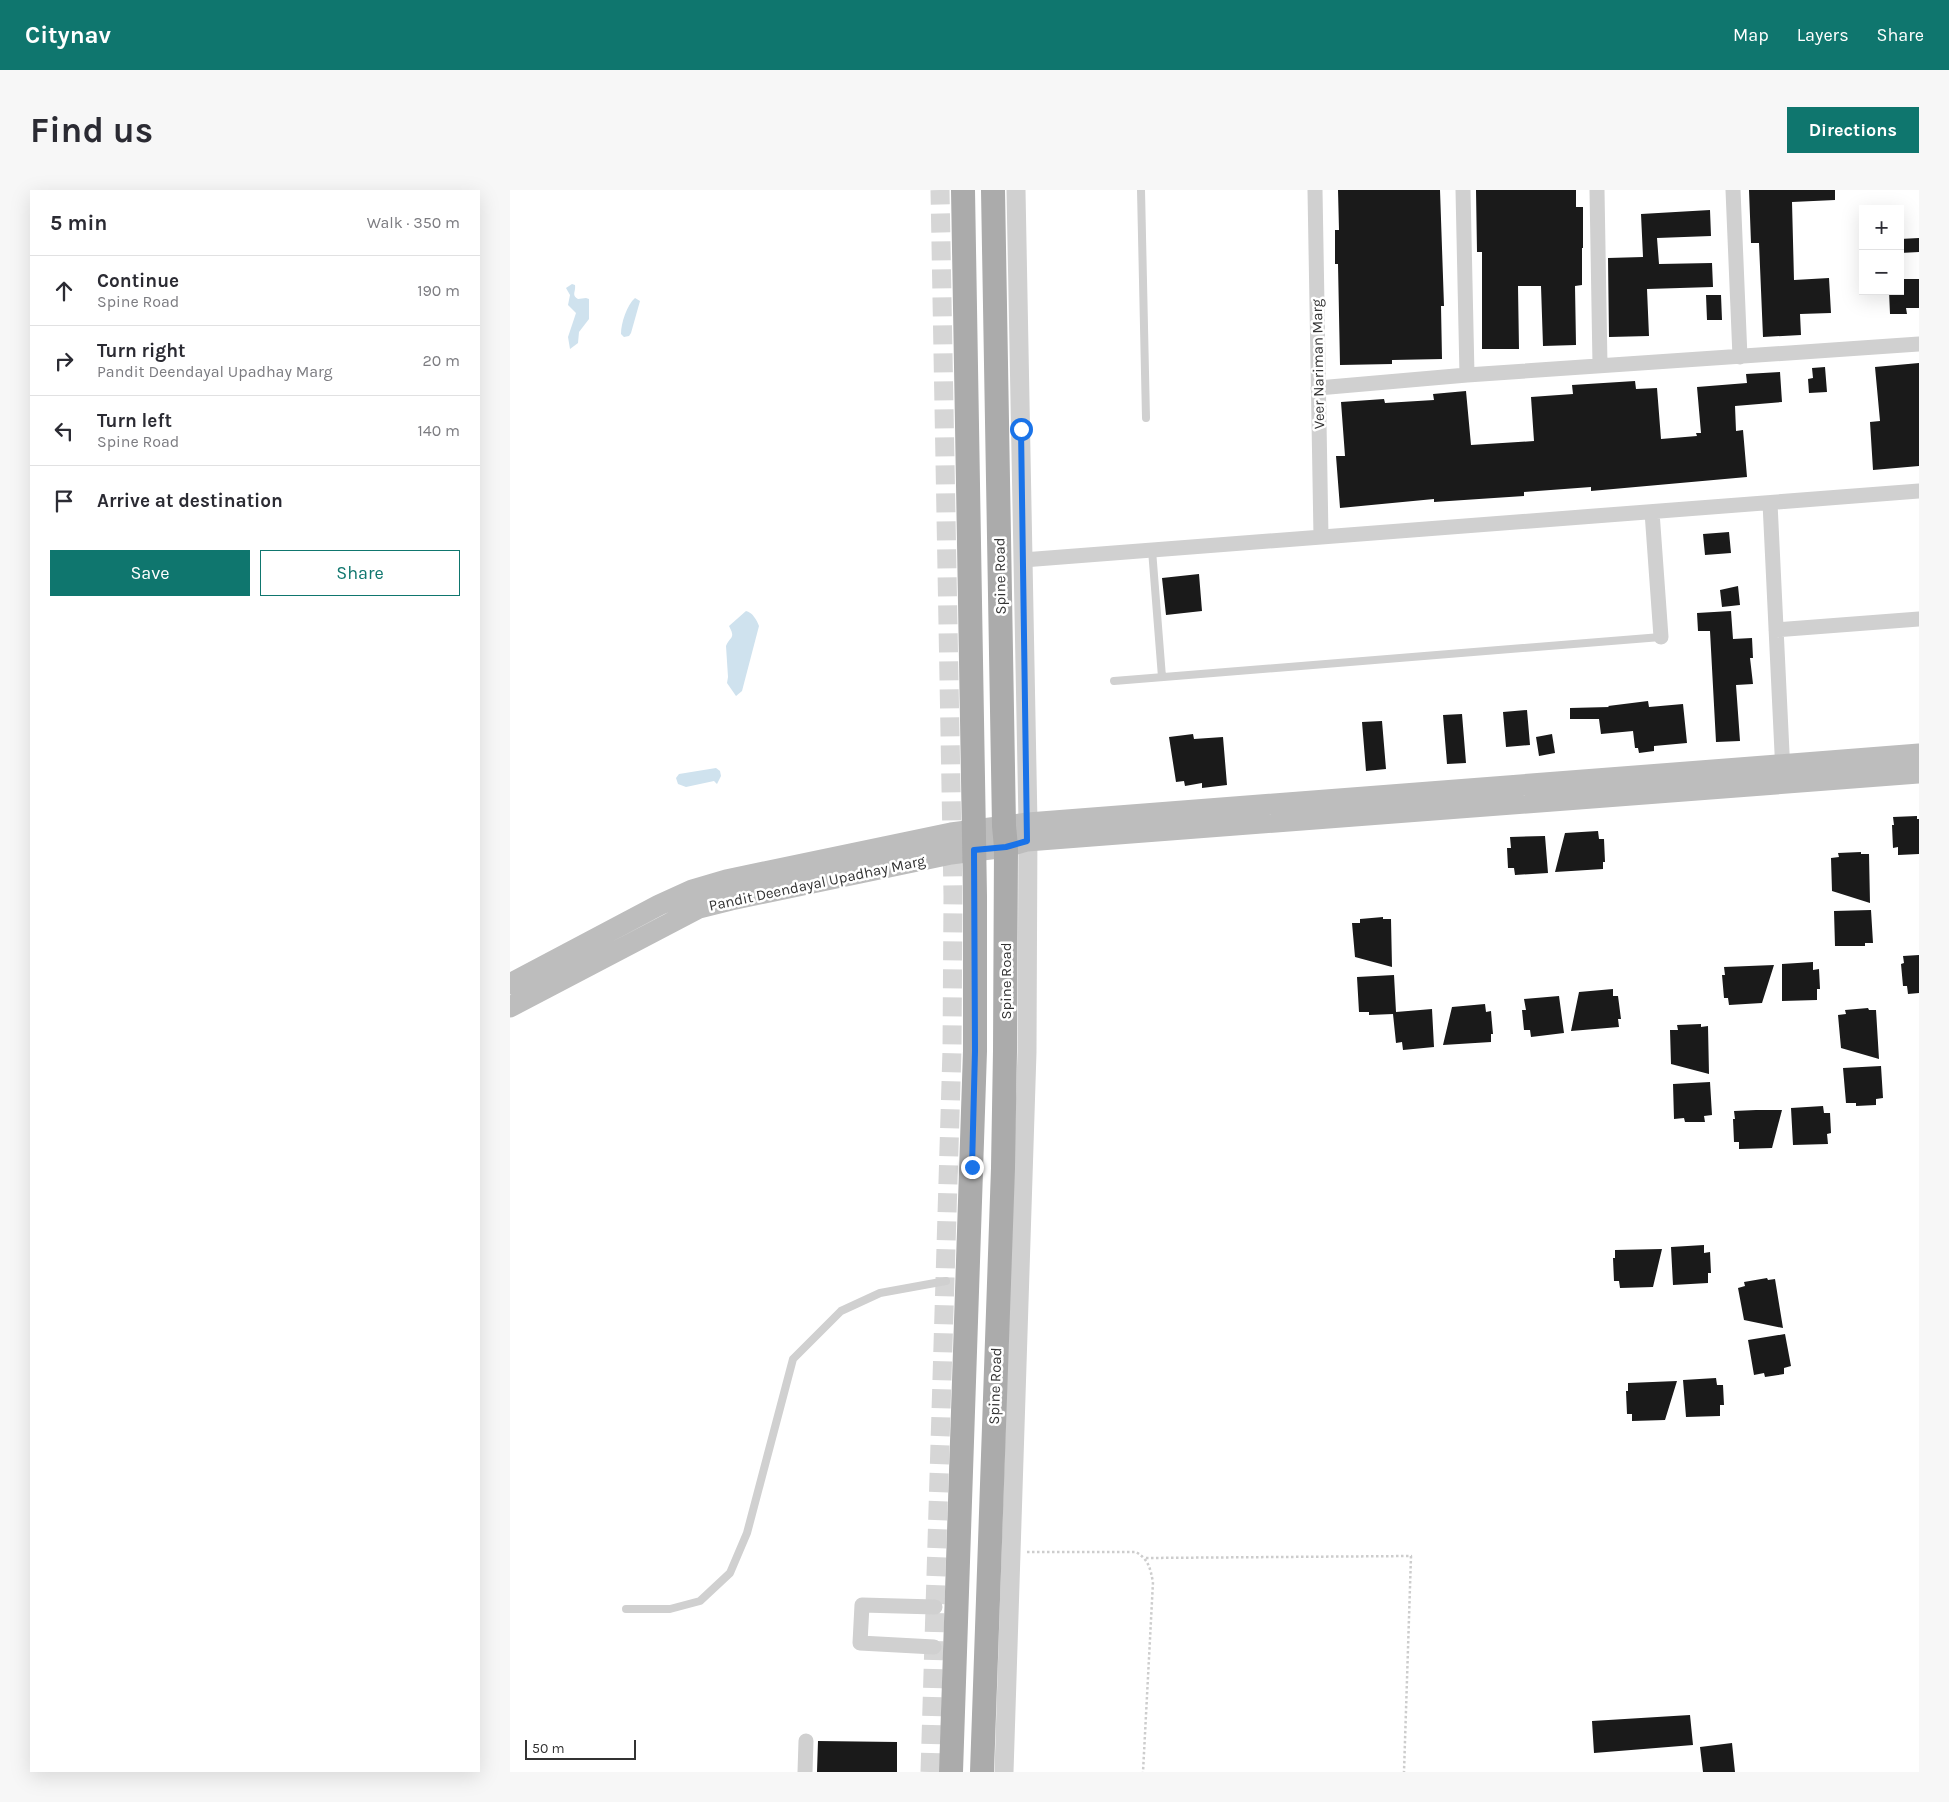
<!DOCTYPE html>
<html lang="en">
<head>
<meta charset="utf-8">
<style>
	:root { --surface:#fff; --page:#f7f7f7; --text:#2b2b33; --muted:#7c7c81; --line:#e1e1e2; --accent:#0f766e }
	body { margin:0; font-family:Karla,sans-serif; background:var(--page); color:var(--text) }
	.controls { position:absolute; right:15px; top:15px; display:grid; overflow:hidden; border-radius:0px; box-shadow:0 5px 20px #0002 }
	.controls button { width:45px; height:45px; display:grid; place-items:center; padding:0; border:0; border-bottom:1px solid var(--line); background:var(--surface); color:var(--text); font:25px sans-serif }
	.scale { position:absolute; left:15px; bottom:12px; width:111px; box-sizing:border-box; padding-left:5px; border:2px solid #333; border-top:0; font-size:14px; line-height:18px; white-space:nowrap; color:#333; -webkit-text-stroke:4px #fff; paint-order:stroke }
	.stop { position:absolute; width:15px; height:15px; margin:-11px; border:4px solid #1a73e8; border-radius:50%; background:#fff }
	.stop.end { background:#1a73e8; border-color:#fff; box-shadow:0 1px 5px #0008 }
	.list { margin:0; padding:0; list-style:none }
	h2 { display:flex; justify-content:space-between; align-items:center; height:65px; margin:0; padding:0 20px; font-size:21px }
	h2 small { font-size:16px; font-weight:400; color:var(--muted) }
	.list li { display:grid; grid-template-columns:32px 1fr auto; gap:15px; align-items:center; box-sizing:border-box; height:70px; padding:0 20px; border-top:1px solid var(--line) }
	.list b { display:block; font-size:19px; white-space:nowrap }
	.list p { margin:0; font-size:16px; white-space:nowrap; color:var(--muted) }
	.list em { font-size:16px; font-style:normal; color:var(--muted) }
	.actions { display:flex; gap:10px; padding:15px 20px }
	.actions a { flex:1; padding:11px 0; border:1px solid var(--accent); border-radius:0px; text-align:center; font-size:18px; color:var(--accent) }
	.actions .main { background:var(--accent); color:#fff }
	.icon { flex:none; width:28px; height:28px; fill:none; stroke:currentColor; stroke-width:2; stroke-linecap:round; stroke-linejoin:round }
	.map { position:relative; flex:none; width:1409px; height:1582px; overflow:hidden; border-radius:0px }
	header { display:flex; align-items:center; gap:30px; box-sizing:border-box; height:70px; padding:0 25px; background:var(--accent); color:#fff }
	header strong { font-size:24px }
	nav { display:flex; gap:28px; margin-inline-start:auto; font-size:18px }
	.intro { display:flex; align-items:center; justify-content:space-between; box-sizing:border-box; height:120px; padding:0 30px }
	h1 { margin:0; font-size:35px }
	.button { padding:12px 22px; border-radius:0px; background:var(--accent); color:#fff; font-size:18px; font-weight:700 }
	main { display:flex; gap:30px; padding:0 30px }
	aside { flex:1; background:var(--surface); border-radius:0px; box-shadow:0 5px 20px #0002 }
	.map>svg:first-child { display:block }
	.water { fill:#cfe2ee }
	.building { fill:#1a1a1a }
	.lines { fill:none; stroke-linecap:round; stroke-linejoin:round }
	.tertiary-tunnel { stroke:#d6d6d6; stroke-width:19; stroke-dasharray:19 9; stroke-linecap:butt }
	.path { stroke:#cdcdcd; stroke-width:2.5; stroke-dasharray:2.5 2.5; stroke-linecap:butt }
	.service { stroke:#d0d0d0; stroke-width:8 }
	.minor { stroke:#d0d0d0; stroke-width:15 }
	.tertiary { stroke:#d0d0d0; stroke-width:19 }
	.secondary { stroke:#bdbdbd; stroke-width:21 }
	.primary { stroke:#ababab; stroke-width:24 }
	.route { stroke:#1a73e8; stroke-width:6 }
	.labels { text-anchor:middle; stroke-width:5; stroke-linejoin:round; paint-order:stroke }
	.street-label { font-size:15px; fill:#333; stroke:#fff }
</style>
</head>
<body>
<header>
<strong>Citynav</strong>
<nav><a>Map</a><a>Layers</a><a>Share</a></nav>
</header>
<div class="intro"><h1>Find us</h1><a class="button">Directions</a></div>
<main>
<aside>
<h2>5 min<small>Walk · 350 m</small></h2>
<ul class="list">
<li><svg class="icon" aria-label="ahead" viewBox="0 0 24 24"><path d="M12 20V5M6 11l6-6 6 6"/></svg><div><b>Continue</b><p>Spine Road</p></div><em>190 m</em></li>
<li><svg class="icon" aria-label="right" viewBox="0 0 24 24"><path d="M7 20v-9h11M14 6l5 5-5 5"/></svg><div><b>Turn right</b><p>Pandit Deendayal Upadhay Marg</p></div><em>20 m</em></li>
<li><svg class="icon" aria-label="left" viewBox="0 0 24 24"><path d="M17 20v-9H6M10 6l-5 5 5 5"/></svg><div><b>Turn left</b><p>Spine Road</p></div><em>140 m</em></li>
<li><svg class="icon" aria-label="arrive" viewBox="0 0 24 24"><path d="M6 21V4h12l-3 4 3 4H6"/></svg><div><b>Arrive at destination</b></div></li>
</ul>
<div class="actions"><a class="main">Save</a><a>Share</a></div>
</aside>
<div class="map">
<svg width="1409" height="1582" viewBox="0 0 1409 1582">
	<rect width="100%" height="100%" fill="#fff"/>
	<path class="water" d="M 62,94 L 65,95 C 66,102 61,105 68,109 L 76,108 L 79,109 L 79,129 L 69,142 L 68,153 L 60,159 L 58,147 L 66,123 L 58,115 L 60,105 L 56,98 Z
		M 125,108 L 130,111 L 121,143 L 119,146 L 114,147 L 111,144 C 111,133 117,115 125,108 Z
		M 236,421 C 242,422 247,430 249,436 L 232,501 L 226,506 L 217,493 L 218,487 L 216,456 C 220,446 226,449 219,436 Z
		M 206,578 L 210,581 L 211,586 L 207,594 L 204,591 L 176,597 L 168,594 L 166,588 L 169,584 Z"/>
	<path class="building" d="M 828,0 L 930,0 L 934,116 L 931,116 L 932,169 L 882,170 L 882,174 L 830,175 L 828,74 L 825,74 L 825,40 L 829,40 Z
		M 966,0 L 1066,0 L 1066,17 L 1073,17 L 1073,58 L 1072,58 L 1072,95 L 1065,96 L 1066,155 L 1033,156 L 1031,96 L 1008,96 L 1009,159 L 972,159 L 972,62 L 967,62 Z
		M 1239,0 L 1325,0 L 1325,10 L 1282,12 L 1284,90 L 1319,88 L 1321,123 L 1290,124 L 1291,145 L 1253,147 L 1249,53 L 1241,53 Z
		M 1200,20 L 1201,46 L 1147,48 L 1149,74 L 1202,73 L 1203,97 L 1137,99 L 1139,146 L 1099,147 L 1098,68 L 1133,67 L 1131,24 Z
		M 1409,48 L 1409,62 L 1390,63 L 1390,49 Z
		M 1390,89 L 1409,89 L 1409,118 L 1396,118 L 1397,124 L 1380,124 L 1379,101 L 1390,101 Z
		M 1196,105 L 1211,105 L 1212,130 L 1197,130 Z
		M 1409,173 L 1409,276 L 1363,280 L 1360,232 L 1370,231 L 1365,177 Z
		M 1315,177 L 1317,202 L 1299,203 L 1298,189 L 1303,188 L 1302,178 Z
		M 1270,182 L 1272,212 L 1225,216 L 1226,241 L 1233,240 L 1237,287 L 1081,301 L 1081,297 L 1014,302 L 1014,306 L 924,312 L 924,309 L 830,318 L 826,266 L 835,266 L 831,212 L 874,209 L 875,213 L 924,210 L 923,204 L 956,201 L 961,255 L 1024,251 L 1021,207 L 1063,204 L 1062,195 L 1125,191 L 1126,199 L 1147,198 L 1151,249 L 1187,246 L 1186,243 L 1191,243 L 1187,197 L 1237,193 L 1236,184 Z
		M 1219,342 L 1221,363 L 1195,365 L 1193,344 Z
		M 689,384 L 692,421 L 656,425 L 652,388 Z
		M 1228,396 L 1230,415 L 1212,417 L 1210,400 Z
		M 1221,421 L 1223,449 L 1242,448 L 1243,468 L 1240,468 L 1243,494 L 1226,495 L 1230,551 L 1206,552 L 1200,441 L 1188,441 L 1187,423 Z
		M 1138,511 L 1139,517 L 1173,514 L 1177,553 L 1144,556 L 1144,561 L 1129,563 L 1128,558 L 1125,558 L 1123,541 L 1091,544 L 1089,529 L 1060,529 L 1060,518 L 1099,517 L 1098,516 Z
		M 1017,520 L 1020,555 L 996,557 L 993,522 Z
		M 952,524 L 956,573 L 937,574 L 933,525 Z
		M 872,531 L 876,579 L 856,581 L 852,532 Z
		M 683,544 L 684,549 L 713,547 L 717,595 L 692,598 L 692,593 L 675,596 L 674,591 L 666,592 L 659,547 Z
		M 1042,544 L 1045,563 L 1029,566 L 1026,547 Z
		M 1407,626 L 1407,629 L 1409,629 L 1409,664 L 1388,665 L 1388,657 L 1383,658 L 1382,635 L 1384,635 L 1383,627 Z
		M 1088,641 L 1089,649 L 1094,649 L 1095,672 L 1093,672 L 1093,679 L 1045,682 L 1055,643 Z
		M 1035,646 L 1038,683 L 1005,685 L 1004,678 L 998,678 L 997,658 L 1001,658 L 1000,647 Z
		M 1351,662 L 1351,664 L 1359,664 L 1360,713 L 1322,701 L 1321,668 L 1329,667 L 1328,663 Z
		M 1361,720 L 1363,753 L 1355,753 L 1355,756 L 1325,756 L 1324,721 Z
		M 873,727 L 873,729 L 881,729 L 882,777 L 845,767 L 842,733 L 850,733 L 850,729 Z
		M 1409,765 L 1409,803 L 1398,804 L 1397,796 L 1393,796 L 1391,774 L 1394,773 L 1393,766 Z
		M 1303,772 L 1303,780 L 1309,779 L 1310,799 L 1307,799 L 1307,810 L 1272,811 L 1272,774 Z
		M 1264,775 L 1252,813 L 1219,815 L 1218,808 L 1214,808 L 1212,785 L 1215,785 L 1214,777 Z
		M 884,785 L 886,822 L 922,819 L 924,857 L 893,860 L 892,852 L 886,853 L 883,824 L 859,825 L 859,822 L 849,822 L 847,787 Z
		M 1103,799 L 1103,806 L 1108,806 L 1111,829 L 1108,829 L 1109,837 L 1061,841 L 1069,802 Z
		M 1049,806 L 1054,843 L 1021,847 L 1020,840 L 1014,840 L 1012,820 L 1016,820 L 1014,809 Z
		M 975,814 L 976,822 L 981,821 L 983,844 L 981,844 L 981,852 L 933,855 L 942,817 Z
		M 1358,818 L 1359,820 L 1366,820 L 1369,869 L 1331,858 L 1328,825 L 1336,824 L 1335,820 Z
		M 1191,834 L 1191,837 L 1198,836 L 1199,884 L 1161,874 L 1160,840 L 1168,840 L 1167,835 Z
		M 1371,876 L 1373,908 L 1366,909 L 1366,915 L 1346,916 L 1346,913 L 1336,913 L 1333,878 Z
		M 1200,892 L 1202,925 L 1194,926 L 1195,932 L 1175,932 L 1174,928 L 1164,929 L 1163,894 Z
		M 1313,916 L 1314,923 L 1320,923 L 1321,943 L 1317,944 L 1318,954 L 1283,955 L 1281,918 Z
		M 1246,920 L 1272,920 L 1262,958 L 1229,959 L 1229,952 L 1224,952 L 1223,929 L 1225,929 L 1224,921 Z
		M 1194,1055 L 1194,1063 L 1200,1062 L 1201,1083 L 1198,1083 L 1198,1093 L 1163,1095 L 1161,1057 Z
		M 1152,1059 L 1143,1097 L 1110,1098 L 1109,1091 L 1104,1091 L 1103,1068 L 1105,1068 L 1105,1060 Z
		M 1257,1088 L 1258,1090 L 1265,1089 L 1273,1138 L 1234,1130 L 1228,1098 L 1235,1096 L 1234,1092 Z
		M 1275,1144 L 1281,1176 L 1274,1178 L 1274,1184 L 1255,1187 L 1254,1183 L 1244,1185 L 1238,1150 Z
		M 1206,1188 L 1207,1195 L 1213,1195 L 1214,1215 L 1210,1215 L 1210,1226 L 1176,1227 L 1173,1190 Z
		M 1167,1191 L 1155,1230 L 1122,1231 L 1122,1224 L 1117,1224 L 1116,1201 L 1118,1201 L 1118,1193 Z
		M 1180,1525 L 1183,1555 L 1084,1563 L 1082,1531 Z
		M 308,1551 L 387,1552 L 387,1582 L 307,1582 Z
		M 1222,1553 L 1225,1582 L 1193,1582 L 1190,1557 Z"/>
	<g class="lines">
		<path class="tertiary-tunnel" d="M 420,1582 L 442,860 L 443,706 L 430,0"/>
		<path class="path" d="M 517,1362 L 626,1362 C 639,1370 640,1378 643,1392 L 633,1582
			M 636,1368 L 901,1366 L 894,1582"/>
		<path class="service" d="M 631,0 L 636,228
			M 642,360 L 652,487
			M 604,491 L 1151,447
			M 116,1419 L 160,1419 L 190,1411 L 220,1383 L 237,1343 L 283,1169 L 331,1121 L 370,1103 L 436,1091"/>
		<path class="minor" d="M 805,0 L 811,347
			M 953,0 L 957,185
			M 1087,0 L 1090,175
			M 1223,0 L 1230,167
			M 808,198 L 957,185 L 1409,154
			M 1260,313 L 1273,583
			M 1142,322 L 1151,447
			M 513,370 L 1409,301
			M 1266,440 L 1409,429
			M 424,1457 L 350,1453 L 352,1415 L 425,1417
			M 295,1582 L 296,1551"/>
		<path class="tertiary" d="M 494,1582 L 517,862 L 518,633 L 506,0"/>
		<path class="secondary" d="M 0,794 L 149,715 L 182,700 L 216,690 L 441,643 L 518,633 L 1409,564
			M 0,817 L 189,718 L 221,710 L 441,664 L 496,657 L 517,651 L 1409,583"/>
		<path class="primary" d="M 441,1582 L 465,861 L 465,706 L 453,0
			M 472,1582 L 493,978 L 495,861 L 496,657 L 494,636 L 483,0"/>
	</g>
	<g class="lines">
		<path class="route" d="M 462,977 L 465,861 L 464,660 L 496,657 L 517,651 L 511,239"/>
	</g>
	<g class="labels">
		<g class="street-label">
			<text transform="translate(808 174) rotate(-91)" y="5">Veer Nariman Marg</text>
			<text transform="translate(490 386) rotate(-91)" y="5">Spine Road</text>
			<text transform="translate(307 693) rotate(-12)" y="5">Pandit Deendayal Upadhay Marg</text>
			<text transform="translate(496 791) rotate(-90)" y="5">Spine Road</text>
			<text transform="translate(485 1196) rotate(-88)" y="5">Spine Road</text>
		</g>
	</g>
</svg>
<div class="controls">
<button>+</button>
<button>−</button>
</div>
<div class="scale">50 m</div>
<div class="stop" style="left:511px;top:239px"></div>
<div class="stop end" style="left:462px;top:977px"></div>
</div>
</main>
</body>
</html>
